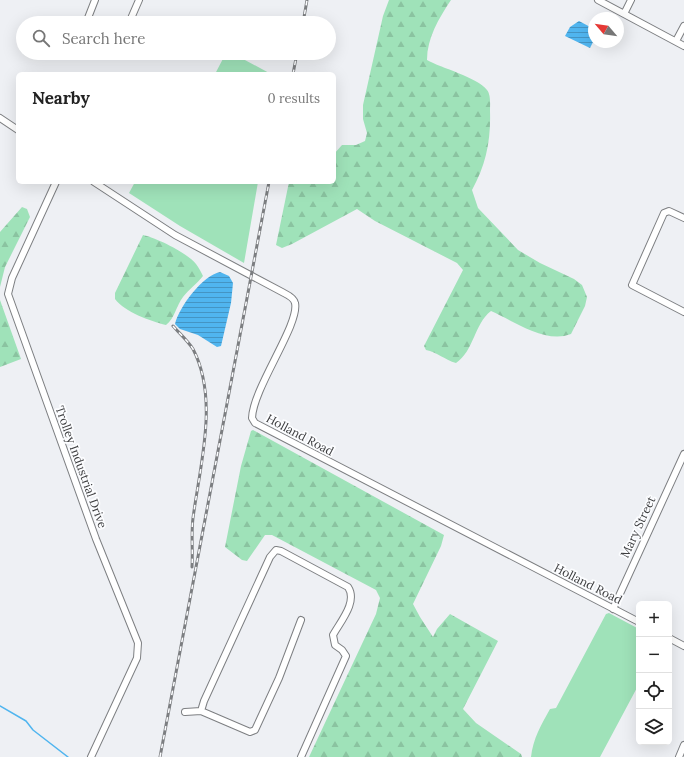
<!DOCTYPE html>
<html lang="en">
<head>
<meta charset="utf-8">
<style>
	:root { --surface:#fff; --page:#f6f6f6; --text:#222; --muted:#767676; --line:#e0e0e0 }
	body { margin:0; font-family:Lora,serif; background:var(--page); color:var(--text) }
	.controls { position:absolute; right:12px; bottom:12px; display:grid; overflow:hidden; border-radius:6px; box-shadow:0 4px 16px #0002 }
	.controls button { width:36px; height:36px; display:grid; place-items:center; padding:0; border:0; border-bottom:1px solid var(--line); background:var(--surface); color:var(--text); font:20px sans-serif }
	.compass { position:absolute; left:588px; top:12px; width:36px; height:36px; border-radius:50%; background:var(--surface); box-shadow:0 4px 16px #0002; rotate:299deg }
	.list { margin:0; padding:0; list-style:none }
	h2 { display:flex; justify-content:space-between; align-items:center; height:52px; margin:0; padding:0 16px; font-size:17px }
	h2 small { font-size:13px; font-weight:400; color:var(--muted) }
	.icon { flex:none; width:22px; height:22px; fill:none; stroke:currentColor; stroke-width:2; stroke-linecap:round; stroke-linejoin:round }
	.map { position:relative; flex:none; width:684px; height:757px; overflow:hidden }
	.search { position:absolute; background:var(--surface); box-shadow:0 4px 16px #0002; left:16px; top:16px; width:320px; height:44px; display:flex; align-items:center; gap:10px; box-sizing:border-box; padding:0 14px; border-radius:22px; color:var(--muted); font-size:15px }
	.panel { position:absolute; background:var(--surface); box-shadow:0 4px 16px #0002; left:16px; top:72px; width:320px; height:112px; border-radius:6px }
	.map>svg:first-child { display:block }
	.green { fill:#9fe2b9 }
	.forest { fill:url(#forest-firs) }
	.water { fill:url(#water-rules) }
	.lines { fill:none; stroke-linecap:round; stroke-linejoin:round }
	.stream { stroke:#50b5ef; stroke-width:1.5 }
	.minor-casing { stroke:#7d7f82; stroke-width:8 }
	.minor { stroke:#fff; stroke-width:6 }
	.rail-casing { stroke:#7c7e81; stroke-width:3 }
	.rail { stroke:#fcfdff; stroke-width:1.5; stroke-dasharray:4.5; stroke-linecap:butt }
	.labels { text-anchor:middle; stroke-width:3.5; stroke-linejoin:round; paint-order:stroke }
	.street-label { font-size:12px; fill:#3c3d3f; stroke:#fcfdff }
</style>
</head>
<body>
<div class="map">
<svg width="684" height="757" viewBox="0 0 684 757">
	<defs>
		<pattern id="forest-firs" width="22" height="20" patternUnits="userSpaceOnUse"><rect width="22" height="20" fill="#9fe2b9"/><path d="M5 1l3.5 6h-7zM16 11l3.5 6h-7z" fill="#8ac3a0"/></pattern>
		<pattern id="water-rules" width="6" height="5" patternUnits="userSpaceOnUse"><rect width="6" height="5" fill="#50b5ef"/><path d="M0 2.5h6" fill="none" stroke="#4494c3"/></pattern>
	</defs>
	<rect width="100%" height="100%" fill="#eef0f4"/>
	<path class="green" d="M 226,53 L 232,53 L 271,74 L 215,74 Z
		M 135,182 L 258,182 L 244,263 L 180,226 L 129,193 Z
		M 609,613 L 639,629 L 639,645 L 636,647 L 639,650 L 639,684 L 600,757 L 531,757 C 533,739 541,725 550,709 L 556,708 L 606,614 Z"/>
	<path class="forest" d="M 389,0 L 451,0 C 439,18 427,38 427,60 C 441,68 477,77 487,90 C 491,95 490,104 490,111 C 491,140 486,165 472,190 L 478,208 L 518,250 L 540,263 L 574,279 L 582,285 L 587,297 L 585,306 L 571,334 C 545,344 514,321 491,311 C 474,324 474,351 456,363 C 445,360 437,352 426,350 L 424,346 L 463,270 L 457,263 L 375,221 L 357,209 L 292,244 L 282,248 L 276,245 L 289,182 L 334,182 L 334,154 L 342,145 L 356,145 L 365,141 L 367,133 L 363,119 L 363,105 L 383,16 Z
		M 22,207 L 27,209 L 30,217 L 5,267 L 0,287 L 0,232 Z
		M 143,235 C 155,237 189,254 196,264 C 199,268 201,272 203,276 C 197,284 189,289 183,297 C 176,306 175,318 166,325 C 150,321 125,312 115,299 L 115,293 Z
		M 0,300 L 21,359 L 0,367 Z
		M 253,430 L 444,535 L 441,546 L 413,604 L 420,617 L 433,637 L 437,629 L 450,614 L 498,641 L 463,709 L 476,723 L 521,754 L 522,757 L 309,757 L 376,614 L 380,598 L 376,590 L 272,535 L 265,535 L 247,561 L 242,560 L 225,547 L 241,466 L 251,431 Z"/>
	<path class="water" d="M 579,21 L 594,29 L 594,40 L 590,48 L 565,36 L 570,27 Z
		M 220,272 L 229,276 L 233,283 L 231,303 L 221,346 L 217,347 L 198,335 L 180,329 L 175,324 C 179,307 203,275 220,272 Z"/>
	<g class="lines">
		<path class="stream" d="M 0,706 L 26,721 L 33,730 L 68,757"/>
		<g class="minor-casing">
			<path id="minor" d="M 598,0 L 684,46
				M 624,14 L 631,0
				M 86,23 L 95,0
				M 129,23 L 139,0
				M 676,41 L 684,26
				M 0,118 L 18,130
				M 56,182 L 12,278 L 8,294 L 96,539 L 138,643 L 137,658 L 91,757
				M 94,182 L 175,235 L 284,293 C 288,295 294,298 295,303 C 300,324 253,388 252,418 L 255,423 L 639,622
				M 684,218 L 669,211 L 664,213 L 632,285 L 684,312
				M 613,609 L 684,454
				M 669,638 L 684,646
				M 201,711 L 250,732 L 255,730 L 279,678 L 301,620
				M 185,712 L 201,711 L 204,701 L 270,557 L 276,550 L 281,551 L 348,587 C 358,602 340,622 333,635 L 335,645 L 342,650 L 346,656 L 301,757
				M 679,757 L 684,745"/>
		</g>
		<use href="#minor" class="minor"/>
		<g class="rail-casing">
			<path id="rail" d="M 303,23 L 307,0
				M 293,74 L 297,53
				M 173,326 C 179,333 188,341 193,349 C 219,399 200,465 193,518 C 191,534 193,551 192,567
				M 160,757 L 269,182"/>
		</g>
		<use href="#rail" class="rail"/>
	</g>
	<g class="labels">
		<g class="street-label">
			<text transform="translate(300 435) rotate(28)" y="4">Holland Road</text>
			<text transform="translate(81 467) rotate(70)" y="4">Trolley Industrial Drive</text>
			<text transform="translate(638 527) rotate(-65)" y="4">Mary Street</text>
			<text transform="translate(588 584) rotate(27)" y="4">Holland Road</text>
		</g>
	</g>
</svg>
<div class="controls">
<button>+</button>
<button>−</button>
<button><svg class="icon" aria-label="locate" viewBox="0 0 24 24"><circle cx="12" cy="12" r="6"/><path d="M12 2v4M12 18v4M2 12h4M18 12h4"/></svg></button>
<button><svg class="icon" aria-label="layers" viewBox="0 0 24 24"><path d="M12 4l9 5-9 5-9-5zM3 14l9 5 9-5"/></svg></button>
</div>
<svg class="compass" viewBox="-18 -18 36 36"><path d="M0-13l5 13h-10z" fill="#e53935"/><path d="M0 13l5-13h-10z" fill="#767676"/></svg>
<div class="search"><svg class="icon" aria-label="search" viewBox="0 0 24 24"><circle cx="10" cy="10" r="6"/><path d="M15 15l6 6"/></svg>Search here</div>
<section class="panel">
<h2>Nearby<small>0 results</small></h2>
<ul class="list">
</ul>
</section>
</div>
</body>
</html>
